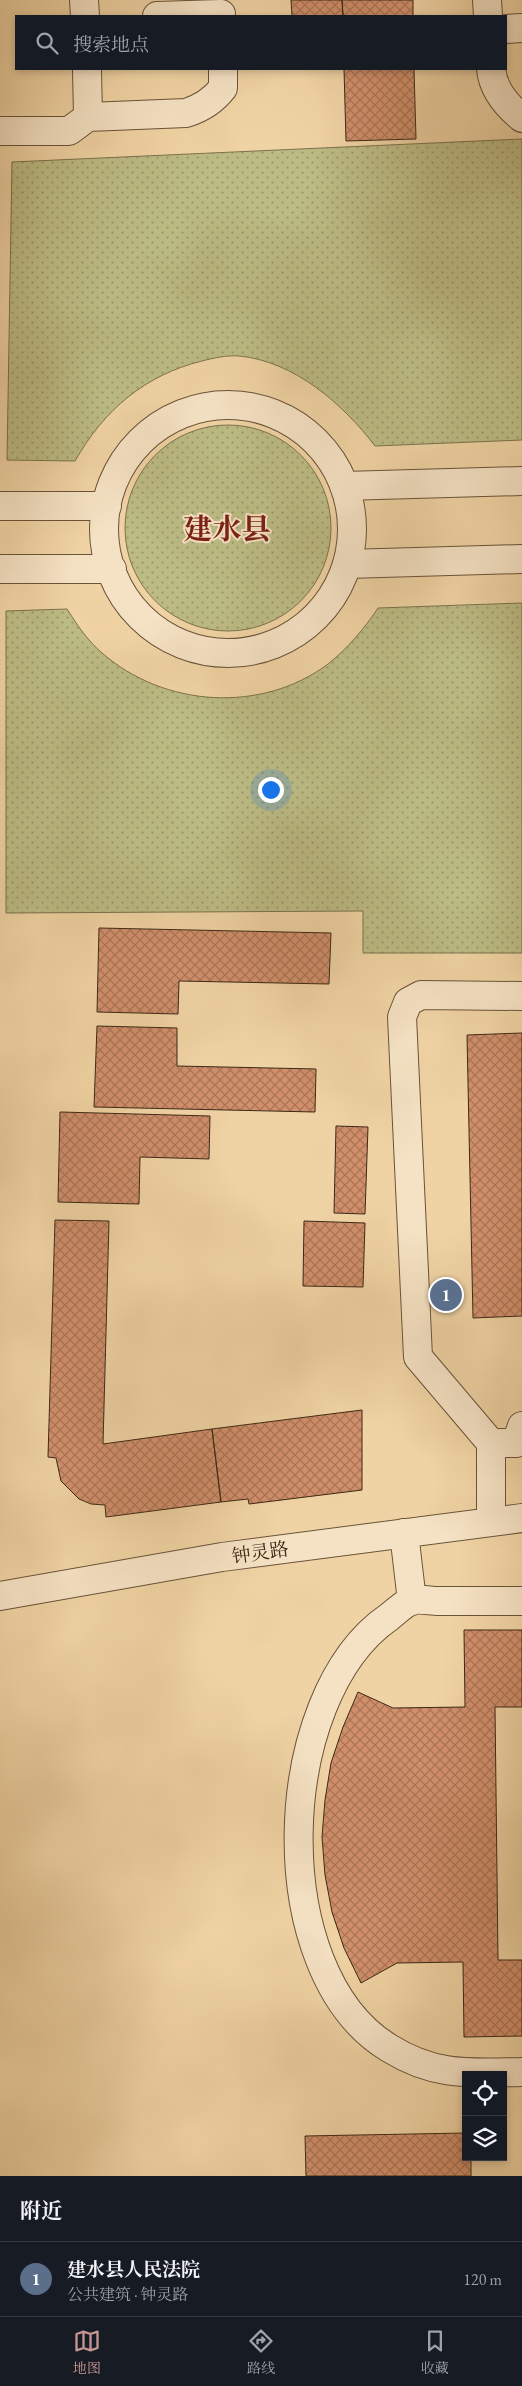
<!DOCTYPE html>
<html lang="zh">
<head>
<meta charset="utf-8">
<style>
	:root { --surface:#171b24; --page:#20242c; --text:#f1f3f6; --muted:#9ea1a6; --line:#363941; --accent:#c59692 }
	body { margin:0; font-family:"EB Garamond","Noto Serif SC",serif; background:var(--page); color:var(--text) }
	.controls { position:absolute; right:15px; bottom:15px; display:grid; overflow:hidden; border-radius:0px; box-shadow:0 2px 8px #0003 }
	.controls button { width:45px; height:45px; display:grid; place-items:center; padding:0; border:0; border-bottom:1px solid var(--line); background:var(--surface); color:var(--text); font:25px sans-serif }
	.you { position:absolute; left:270px; top:789px; width:18px; height:18px; margin:-12px; border:4px solid #fff; border-radius:50%; background:#1a73e8; box-shadow:0 0 0 8px #1a73e833 }
	.badge { display:grid; place-items:center; width:32px; height:32px; border-radius:50%; background:var(--accent); color:#fff; font-size:16px; font-weight:700 }
	.pin { position:absolute; translate:-50% -50%; border:2px solid #fff; box-shadow:0 1px 5px #0006 }
	.list { margin:0; padding:0; list-style:none }
	h2 { display:flex; justify-content:space-between; align-items:center; height:65px; margin:0; padding:0 20px; font-size:21px }
	h2 small { font-size:16px; font-weight:400; color:var(--muted) }
	.list li { display:grid; grid-template-columns:32px 1fr auto; gap:15px; align-items:center; box-sizing:border-box; height:75px; padding:0 20px; border-top:1px solid var(--line) }
	.list b { display:block; font-size:19px; white-space:nowrap }
	.list p { margin:0; font-size:16px; white-space:nowrap; color:var(--muted) }
	.list em { font-size:16px; font-style:normal; color:var(--muted) }
	.icon { flex:none; width:28px; height:28px; fill:none; stroke:currentColor; stroke-width:2; stroke-linecap:round; stroke-linejoin:round }
	.map { position:relative; flex:none; width:522px; height:2176px; overflow:hidden }
	.search { position:absolute; background:var(--surface); box-shadow:0 2px 8px #0003; left:15px; right:15px; top:15px; height:55px; display:flex; align-items:center; gap:12px; box-sizing:border-box; padding:0 18px; border-radius:0px; color:var(--muted); font-size:19px }
	.sheet { height:140px; background:var(--surface) }
	nav { display:flex; justify-content:space-around; align-items:center; box-sizing:border-box; height:70px; border-top:1px solid var(--line); background:var(--surface); font-size:14px; color:var(--muted) }
	nav a { display:grid; justify-items:center; gap:2px }
	nav .on { color:var(--accent) }
	.map>svg:first-child { display:block }
	.grass { fill:url(#grass-dots); stroke:#7c724c }
	.building { fill:url(#building-cross-hatch); stroke:#3d2815 }
	.lines { fill:none; stroke-linecap:round; stroke-linejoin:round }
	.minor-casing { stroke:#6a5339; stroke-width:30 }
	.minor { stroke:#f5e2c4; stroke-width:28 }
	.labels { text-anchor:middle; stroke-width:4; stroke-linejoin:round; paint-order:stroke }
	.street-label { font-size:19px; fill:#3d2815; stroke:#f5e2c4 }
	.town-label { font-size:29px; font-weight:bold; fill:#7a1f14; stroke:#f5e2c4 }
</style>
</head>
<body>
<div class="map">
<svg width="522" height="2176" viewBox="0 0 522 2176">
	<defs>
		<pattern id="grass-dots" width="8" height="8" patternUnits="userSpaceOnUse" patternTransform="scale(1.25)"><rect width="8" height="8" fill="#bcbb84"/><path d="M2 2h.1M6 6h.1" fill="none" stroke="#9a986b" stroke-width="1.8" stroke-linecap="round"/></pattern>
		<pattern id="building-cross-hatch" width="8" height="8" patternUnits="userSpaceOnUse" patternTransform="scale(1.25)"><rect width="8" height="8" fill="#d18f6b"/><path d="M0 0l8 8M0 8l8-8" fill="none" stroke="#ab7557"/></pattern>
	</defs>
	<rect width="100%" height="100%" fill="#f0d3a4"/>
	<filter id="stains"><feTurbulence type="fractalNoise" baseFrequency=".004" numOctaves="4"/><feColorMatrix values="0 0 0 0 .2 0 0 0 0 .09 0 0 0 0 .02 0 0 0 .5 -.17"/></filter>
	<radialGradient id="worn" r=".72"><stop offset=".6" stop-color="#630" stop-opacity="0"/><stop offset="1" stop-color="#630" stop-opacity=".3"/></radialGradient>
	<path class="grass" d="M 522,139 L 522,440 L 375,446 C 343,404 294,361 239,356 C 228,355 213,358 202,361 C 145,375 104,410 75,461 L 7,460 L 12,162 Z
		M125 528a103 103 0 1 1 206 0a103 103 0 1 1-206 0Z
		M 522,603 L 522,953 L 363,953 L 363,911 L 6,913 L 6,611 L 67,609 C 77,625 88,641 102,653 C 164,707 261,714 328,664 C 348,648 364,629 378,608 Z"/>
	<path class="building" d="M 291,0 L 342,0 L 343,16 L 292,16 Z
		M 342,0 L 413,0 L 413,16 L 343,16 Z
		M 344,69 L 414,69 L 416,139 L 346,141 Z
		M 99,928 L 331,933 L 329,984 L 179,981 L 178,1014 L 97,1012 Z
		M 97,1026 L 177,1028 L 177,1066 L 316,1069 L 315,1112 L 94,1107 Z
		M 522,1033 L 522,1316 L 473,1318 L 467,1035 Z
		M 60,1112 L 210,1116 L 209,1159 L 140,1157 L 139,1204 L 58,1202 Z
		M 336,1126 L 368,1127 L 365,1214 L 334,1213 Z
		M 55,1220 L 109,1221 L 103,1444 L 212,1429 L 221,1502 L 106,1517 L 105,1505 L 91,1504 L 79,1499 L 61,1481 L 56,1458 L 48,1457 Z
		M 304,1221 L 365,1223 L 363,1287 L 303,1286 Z
		M 362,1410 L 362,1490 L 249,1504 L 248,1499 L 221,1502 L 212,1429 Z
		M 464,1630 L 522,1630 L 522,1707 L 495,1707 L 498,1960 L 522,1960 L 522,2036 L 464,2037 L 463,1962 L 397,1963 L 361,1983 L 344,1948 L 332,1912 L 325,1875 L 322,1837 L 325,1800 L 331,1763 L 343,1727 L 358,1692 L 393,1708 L 465,1707 Z
		M 466,2133 L 466,2157 L 471,2157 L 471,2176 L 306,2176 L 305,2136 Z"/>
	<g class="lines">
		<g class="minor-casing">
			<path id="minor" d="M 84,0 L 85,16
				M 487,0 L 488,16
				M 157,16 L 221,14
				M 506,29 L 522,28
				M 87,69 L 88,117
				M 491,69 C 493,90 506,105 522,118
				M 0,131 L 69,131 L 88,117 L 186,113 C 202,108 213,101 223,88 L 223,69
				M104 529a124 124 0 1 1 248 0a124 124 0 1 1-248 0Z
				M 344,486 L 522,481
				M 0,506 L 107,506
				M 347,564 L 522,559
				M 0,569 L 112,569
				M 491,1443 L 516,1443 L 522,1426
				M 491,1522 L 491,1443 L 418,1357 L 402,1017 L 408,1002 L 421,995 L 522,996
				M 404,1533 L 412,1601
				M 0,1596 L 222,1557 L 522,1518
				M 522,1601 C 494,1601 466,1601 438,1601 C 430,1601 418,1598 411,1601 C 403,1604 396,1612 389,1617 C 273,1697 264,1972 389,2048 C 436,2077 470,2073 522,2072"/>
		</g>
		<use href="#minor" class="minor"/>
	</g>
	<g class="labels">
		<g class="street-label">
			<text transform="translate(260 1552) rotate(-8)" y="7">钟灵路</text>
		</g>
		<g class="town-label">
			<text x="227" y="539">建水县</text>
		</g>
	</g>
	<rect width="100%" height="100%" filter="url(#stains)"/>
	<rect width="100%" height="100%" fill="url(#worn)"/>
</svg>
<div class="controls">
<button><svg class="icon" aria-label="locate" viewBox="0 0 24 24"><circle cx="12" cy="12" r="6"/><path d="M12 2v4M12 18v4M2 12h4M18 12h4"/></svg></button>
<button><svg class="icon" aria-label="layers" viewBox="0 0 24 24"><path d="M12 4l9 5-9 5-9-5zM3 14l9 5 9-5"/></svg></button>
</div>
<div class="you"></div>
<div class="pin badge" style="left:446px;top:1295px;background:#5c6f8a">1</div>
<div class="search"><svg class="icon" aria-label="search" viewBox="0 0 24 24"><circle cx="10" cy="10" r="6"/><path d="M15 15l6 6"/></svg>搜索地点</div>
</div>
<section class="sheet">
<h2>附近<small></small></h2>
<ul class="list">
<li><span class="badge" style="background:#5c6f8a">1</span><div><b>建水县人民法院</b><p>公共建筑 · 钟灵路</p></div><em>120 m</em></li>
</ul>
</section>
<nav>
<a class="on"><svg class="icon" aria-label="map" viewBox="0 0 24 24"><path d="M3 6l6-2 6 2 6-2v14l-6 2-6-2-6 2zM9 4v14M15 6v14"/></svg>地图</a>
<a><svg class="icon" aria-label="directions" viewBox="0 0 24 24"><path d="M12 3l9 9-9 9-9-9zM9 14v-3h6M13 9l2 2-2 2"/></svg>路线</a>
<a><svg class="icon" aria-label="saved" viewBox="0 0 24 24"><path d="M7 4h10v16l-5-4-5 4z"/></svg>收藏</a>
</nav>
</body>
</html>
